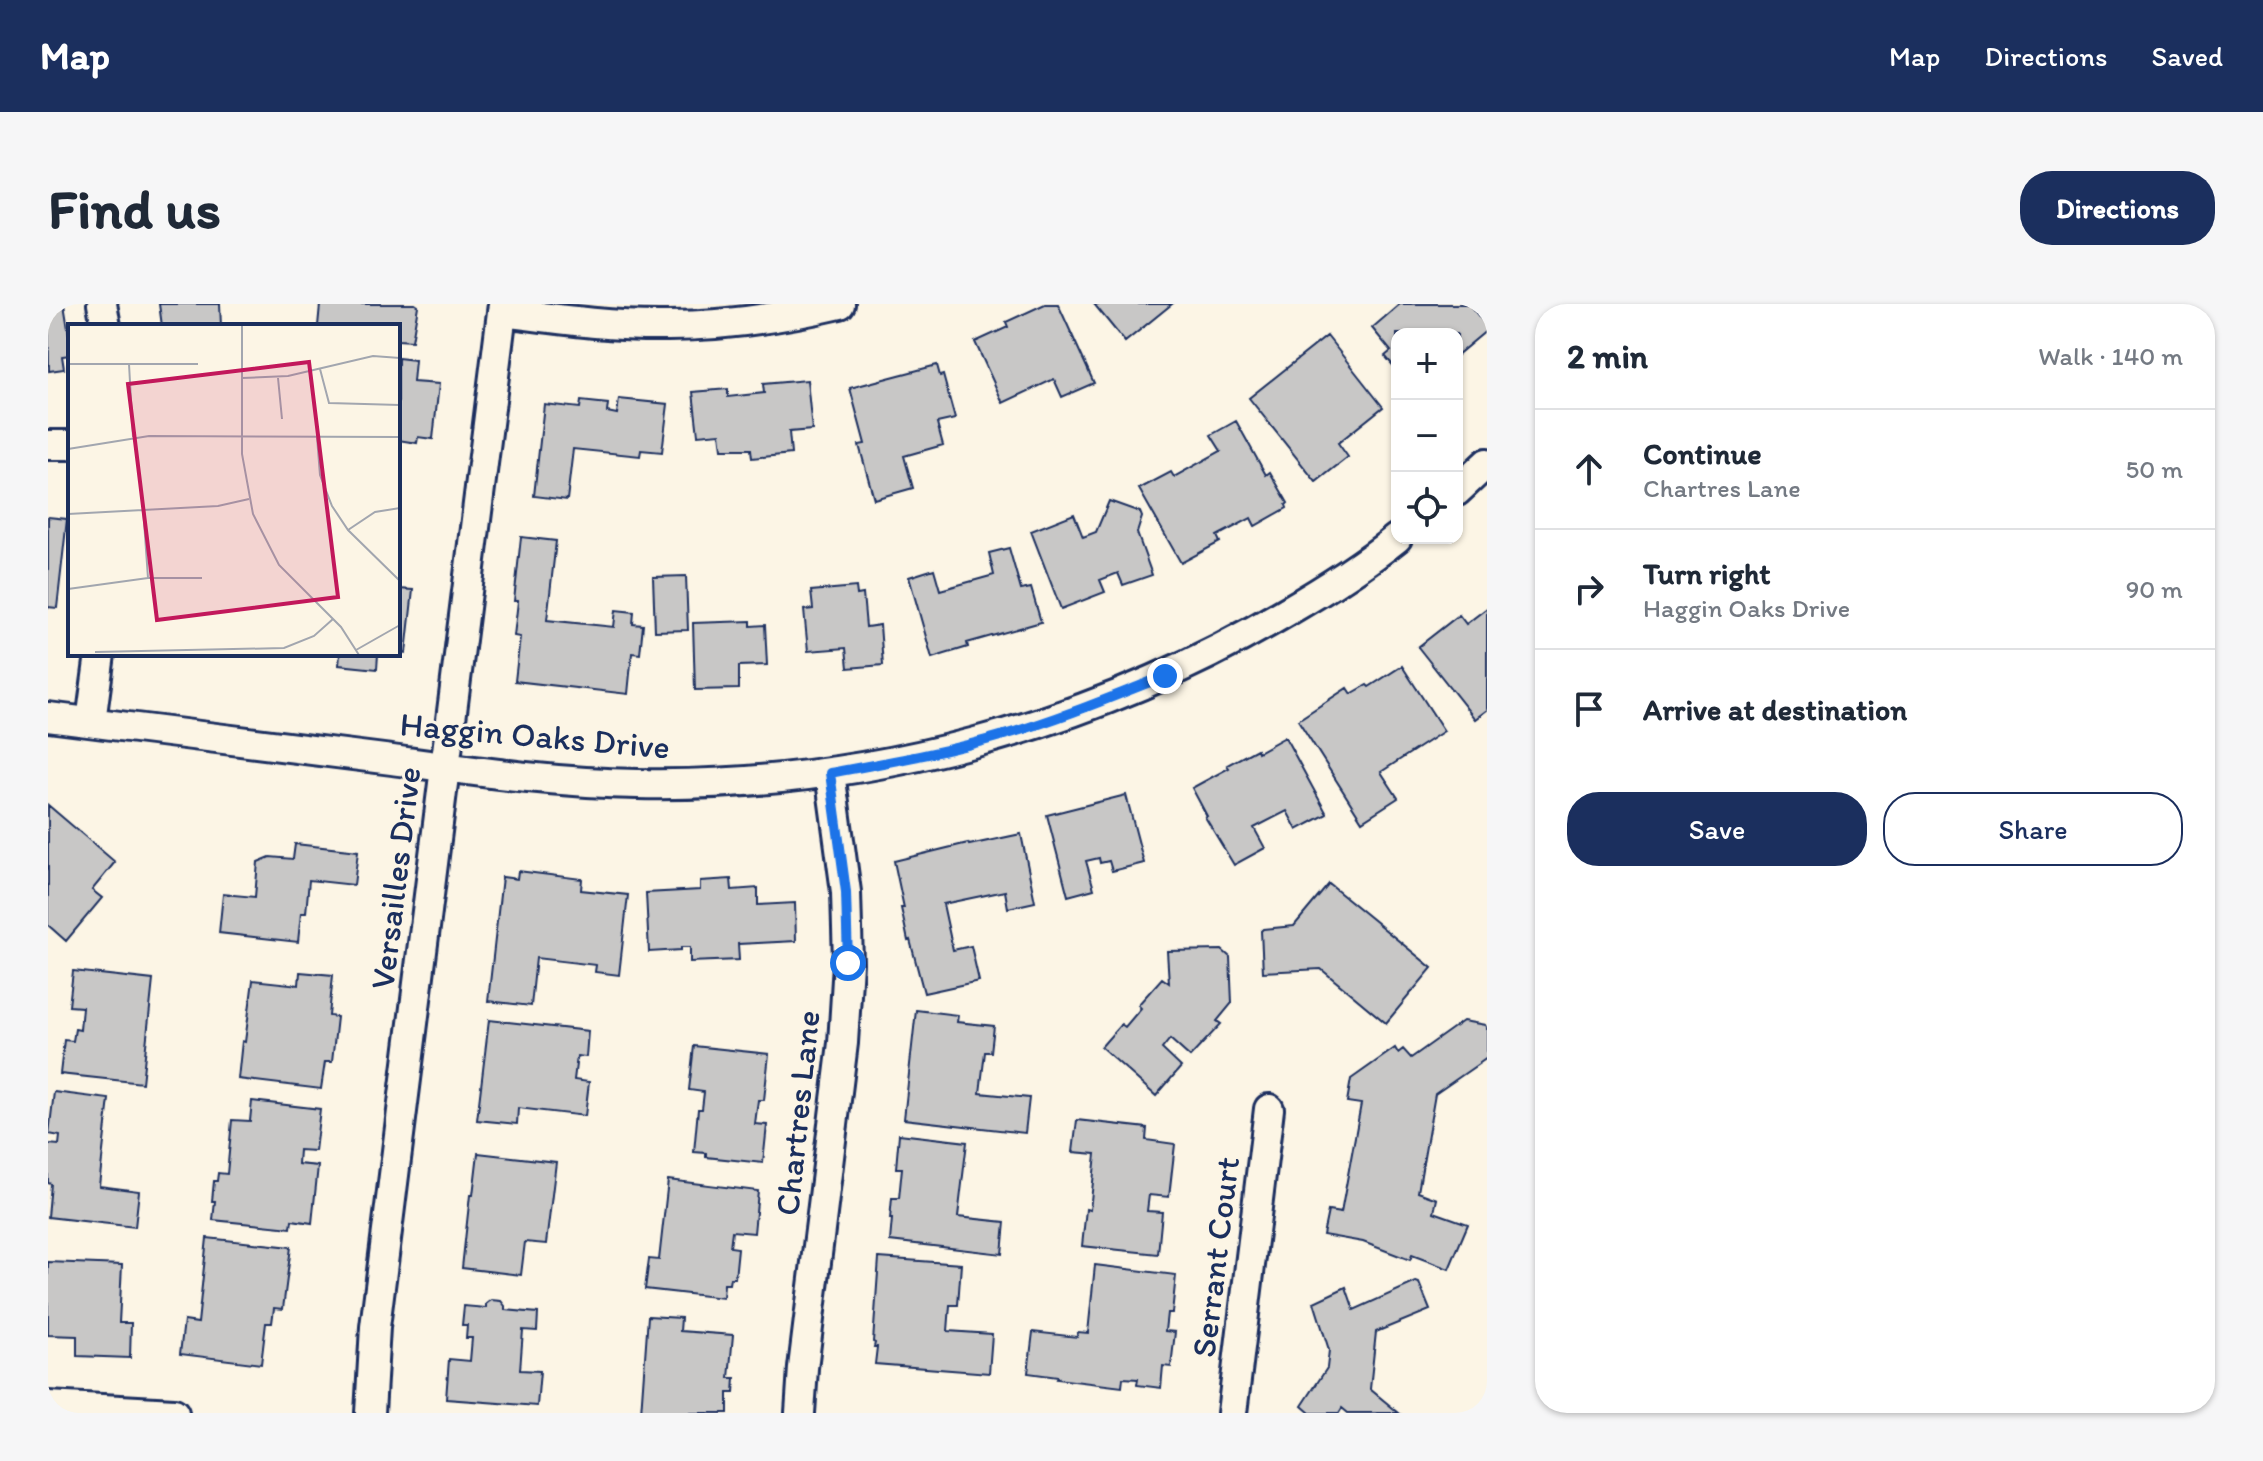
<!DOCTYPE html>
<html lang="en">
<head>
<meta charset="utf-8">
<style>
	:root { --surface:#fff; --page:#f6f6f7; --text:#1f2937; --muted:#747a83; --line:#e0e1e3; --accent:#1b2f5e }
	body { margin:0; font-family:Itim,sans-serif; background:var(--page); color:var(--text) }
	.controls { position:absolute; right:24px; top:24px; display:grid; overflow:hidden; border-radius:16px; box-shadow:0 2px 6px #0004 }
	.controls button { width:72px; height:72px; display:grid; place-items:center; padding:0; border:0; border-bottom:2px solid var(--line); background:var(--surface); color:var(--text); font:40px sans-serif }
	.stop { position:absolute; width:24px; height:24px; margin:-18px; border:6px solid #1a73e8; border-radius:50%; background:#fff }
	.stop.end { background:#1a73e8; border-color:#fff; box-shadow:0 2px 8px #0008 }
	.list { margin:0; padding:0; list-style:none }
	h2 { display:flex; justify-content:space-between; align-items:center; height:104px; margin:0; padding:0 32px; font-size:34px }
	h2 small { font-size:26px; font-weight:400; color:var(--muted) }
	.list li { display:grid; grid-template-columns:52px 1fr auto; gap:24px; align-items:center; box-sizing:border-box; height:120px; padding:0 32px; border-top:2px solid var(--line) }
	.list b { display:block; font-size:30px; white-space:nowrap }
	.list p { margin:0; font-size:26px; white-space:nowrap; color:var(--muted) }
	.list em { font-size:26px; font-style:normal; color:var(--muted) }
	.actions { display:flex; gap:16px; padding:24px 32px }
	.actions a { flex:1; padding:18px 0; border:2px solid var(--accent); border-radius:32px; text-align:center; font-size:28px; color:var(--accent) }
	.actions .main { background:var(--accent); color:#fff }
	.icon { flex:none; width:44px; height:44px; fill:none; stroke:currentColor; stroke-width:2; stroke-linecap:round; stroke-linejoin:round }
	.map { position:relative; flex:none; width:1439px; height:1109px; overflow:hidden; border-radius:32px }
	header { display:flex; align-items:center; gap:48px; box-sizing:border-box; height:112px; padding:0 40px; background:var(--accent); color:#fff }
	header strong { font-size:38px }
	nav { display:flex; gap:44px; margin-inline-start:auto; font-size:28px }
	.intro { display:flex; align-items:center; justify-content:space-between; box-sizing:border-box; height:192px; padding:0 48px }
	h1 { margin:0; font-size:56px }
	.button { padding:20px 36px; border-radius:32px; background:var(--accent); color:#fff; font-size:28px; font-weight:700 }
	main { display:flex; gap:48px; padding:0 48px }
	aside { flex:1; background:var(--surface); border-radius:32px; box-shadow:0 2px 6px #0004 }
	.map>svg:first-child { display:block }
	.building { fill:#c8c7c6; stroke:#1b2f5e; stroke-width:2 }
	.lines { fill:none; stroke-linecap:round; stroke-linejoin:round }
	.minor-casing { stroke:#1b2f5e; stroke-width:34 }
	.minor { stroke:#fcf5e5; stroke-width:28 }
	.route { stroke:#1a73e8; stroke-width:10 }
	.labels { text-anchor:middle; stroke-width:6; stroke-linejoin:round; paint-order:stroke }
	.street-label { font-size:34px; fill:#1b2f5e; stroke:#fcf5e5 }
	.inset-road { fill:none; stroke:#a2a6af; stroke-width:2 }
	.view { fill:#c2185b; fill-opacity:0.15; stroke:#c2185b; stroke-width:4 }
	.inset-edge { fill:none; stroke:#1b2f5e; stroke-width:4 }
</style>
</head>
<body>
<header>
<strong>Map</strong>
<nav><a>Map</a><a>Directions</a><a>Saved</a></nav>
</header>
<div class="intro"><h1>Find us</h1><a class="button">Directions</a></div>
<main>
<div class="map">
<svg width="1439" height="1109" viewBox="0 0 1439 1109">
	<rect width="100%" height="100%" fill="#fcf5e5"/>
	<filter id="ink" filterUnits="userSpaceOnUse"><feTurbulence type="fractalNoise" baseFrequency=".0125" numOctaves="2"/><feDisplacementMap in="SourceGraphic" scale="16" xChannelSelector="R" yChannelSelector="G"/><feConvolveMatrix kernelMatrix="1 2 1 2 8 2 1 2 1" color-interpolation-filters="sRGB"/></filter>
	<g filter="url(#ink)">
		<path class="building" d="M 0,0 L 16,0 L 22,37 L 22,51 L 14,52 L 16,65 L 1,67 Z
			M 111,0 L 172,0 L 173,22 L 114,22 Z
			M 275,0 L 367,0 L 370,2 L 364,37 L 350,36 L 350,22 L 270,22 L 272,1 Z
			M 997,0 L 1010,0 L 1046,79 L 1014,93 L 1006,75 L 955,99 L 927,38 L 960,23 L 958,18 Z
			M 1046,0 L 1124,0 L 1077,38 Z
			M 1352,0 L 1429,0 L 1424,4 L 1439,22 L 1439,26 L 1409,51 L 1409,30 L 1349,30 L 1349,66 L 1337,52 L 1343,47 L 1324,24 Z
			M 1279,32 L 1335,103 L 1290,139 L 1300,153 L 1268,178 L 1201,94 Z
			M 350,54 L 367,56 L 365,78 L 391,80 L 385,135 L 370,133 L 369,139 L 350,136 Z
			M 889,61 L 892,72 L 895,71 L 907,115 L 889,119 L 895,141 L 856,152 L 865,184 L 826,195 L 811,141 L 817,140 L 802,84 Z
			M 759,76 L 764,126 L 741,128 L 743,150 L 704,154 L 703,145 L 674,145 L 672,129 L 650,131 L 645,88 L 680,85 L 680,93 L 716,89 L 715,80 Z
			M 571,95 L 620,100 L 614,148 L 593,146 L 592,152 L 525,145 L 519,196 L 486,192 L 496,100 L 532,104 L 533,97 L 560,100 L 559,108 L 569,110 Z
			M 1188,117 L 1218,171 L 1222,168 L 1240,199 L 1238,201 L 1239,204 L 1207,222 L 1203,214 L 1169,232 L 1172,238 L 1133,259 L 1091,185 L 1123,168 L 1126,173 L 1173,147 L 1163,131 Z
			M 1061,197 L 1092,208 L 1094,213 L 1089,229 L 1104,271 L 1075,281 L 1070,269 L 1052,276 L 1057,288 L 1013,305 L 983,227 L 1026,210 L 1035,233 L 1048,228 Z
			M 0,213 L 19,215 L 9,304 L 0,303 Z
			M 473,233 L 508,237 L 499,316 L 566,323 L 568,306 L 586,308 L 585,320 L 595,321 L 592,350 L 584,349 L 580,390 L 467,377 L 472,333 L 466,332 L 470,297 L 466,297 Z
			M 961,244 L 973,286 L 983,284 L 993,318 L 919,339 L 920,343 L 884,354 L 861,273 L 886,265 L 892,286 L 946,271 L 941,249 Z
			M 638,272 L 640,326 L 607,327 L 605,273 Z
			M 808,283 L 809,291 L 815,290 L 818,323 L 832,321 L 835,361 L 800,364 L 798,344 L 760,347 L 756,306 L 765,305 L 763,287 Z
			M 350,285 L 365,286 L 358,349 L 350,348 Z
			M 1439,304 L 1439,406 L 1427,415 L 1370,343 L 1411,311 L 1418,320 Z
			M 703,317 L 703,322 L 717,321 L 719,361 L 691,362 L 691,385 L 647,386 L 645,319 Z
			M 292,350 L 330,350 L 329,365 L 291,361 Z
			M 1354,362 L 1396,427 L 1333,468 L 1350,494 L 1314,517 L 1250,416 L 1299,384 L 1303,390 L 1319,381 L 1321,383 Z
			M 1237,433 L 1279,510 L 1249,526 L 1239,507 L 1206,524 L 1217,544 L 1186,561 L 1157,513 L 1159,512 L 1144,484 L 1181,464 L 1179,461 L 1209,445 L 1210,448 Z
			M 1078,491 L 1096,559 L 1064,567 L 1061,557 L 1052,559 L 1051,554 L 1038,557 L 1046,585 L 1020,592 L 999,511 Z
			M 0,501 L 67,558 L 44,586 L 54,594 L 18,637 L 0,621 Z
			M 973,530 L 987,598 L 960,604 L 957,587 L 895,600 L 905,646 L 923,642 L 931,677 L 876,689 L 862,636 L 860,637 L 853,604 L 856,604 L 846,557 L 920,539 L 921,541 Z
			M 247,540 L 310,547 L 306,581 L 261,576 L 258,609 L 253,609 L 250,638 L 171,629 L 175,590 L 207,593 L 210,558 L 222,553 L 245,555 Z
			M 470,567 L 534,575 L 533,586 L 580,591 L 571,671 L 547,668 L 548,661 L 488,654 L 483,702 L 440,697 L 454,573 L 469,575 Z
			M 683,575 L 684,586 L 710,584 L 710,601 L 747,599 L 748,637 L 690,640 L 691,656 L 642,658 L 642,643 L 633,643 L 633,646 L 601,648 L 598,589 L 652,586 L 652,577 Z
			M 1281,580 L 1384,664 L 1338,719 L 1273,665 L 1215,668 L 1213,627 L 1215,625 L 1246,622 Z
			M 1174,646 L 1182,653 L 1184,699 L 1169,717 L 1173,720 L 1142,753 L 1122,735 L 1114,745 L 1133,763 L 1108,792 L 1053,743 L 1073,720 L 1077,723 L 1093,704 L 1090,701 L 1114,674 L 1121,679 L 1119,647 Z
			M 25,667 L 105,676 L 94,779 L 12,770 L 16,736 L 25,737 L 27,725 L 32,726 L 34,703 L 21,702 Z
			M 252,668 L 285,671 L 281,712 L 289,713 L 284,758 L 277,758 L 273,785 L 190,775 L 194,737 L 197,738 L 205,676 L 251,681 Z
			M 868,706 L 910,711 L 909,718 L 946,722 L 943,748 L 937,748 L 932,789 L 981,794 L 977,829 L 856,815 Z
			M 441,716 L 540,727 L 538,753 L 529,752 L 526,776 L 541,778 L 537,812 L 470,804 L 469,820 L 429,816 Z
			M 1415,717 L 1437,721 L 1439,725 L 1439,754 L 1387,790 L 1370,888 L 1389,895 L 1386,908 L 1420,920 L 1401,965 L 1364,951 L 1362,956 L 1315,938 L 1275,931 L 1280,907 L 1293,909 L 1313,800 L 1299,798 L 1303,775 L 1347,744 L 1350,749 L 1355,745 L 1363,754 Z
			M 646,742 L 721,750 L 716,796 L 710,796 L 707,820 L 719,821 L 715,859 L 658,853 L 658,849 L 646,848 L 650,805 L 654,805 L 656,788 L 641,786 Z
			M 6,788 L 61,795 L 51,882 L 91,887 L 87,923 L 0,913 L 3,880 L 0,879 L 0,840 L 11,841 L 12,832 L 1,830 Z
			M 204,797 L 272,805 L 267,847 L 251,846 L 250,860 L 270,862 L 264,919 L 244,916 L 243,924 L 165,916 L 167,897 L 164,897 L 166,877 L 169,877 L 170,869 L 179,870 L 184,816 L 202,817 Z
			M 1029,816 L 1099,824 L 1098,836 L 1127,840 L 1121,893 L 1101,891 L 1099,907 L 1114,908 L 1110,950 L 1034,942 L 1038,905 L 1042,906 L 1048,850 L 1025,848 Z
			M 851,830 L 919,838 L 910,913 L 957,918 L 954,950 L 842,937 L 844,915 L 842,915 L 844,894 L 851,894 L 854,864 L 848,864 Z
			M 430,849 L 508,858 L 498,940 L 477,938 L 473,971 L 414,964 L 422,891 L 425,891 Z
			M 620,876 L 710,887 L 706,929 L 684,927 L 682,943 L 690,944 L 687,974 L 682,974 L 681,980 L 676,980 L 675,994 L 597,985 L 601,955 L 611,956 Z
			M 159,934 L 243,943 L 235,1005 L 226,1004 L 224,1019 L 218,1019 L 213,1060 L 132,1050 L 136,1017 L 150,1019 Z
			M 831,954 L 913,960 L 910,1001 L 902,1001 L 900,1027 L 944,1030 L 941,1069 L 827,1060 L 829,1043 L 826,1043 L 827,1039 L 825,1038 Z
			M 0,958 L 74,961 L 71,1019 L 83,1019 L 82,1054 L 29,1052 L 29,1032 L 0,1031 Z
			M 1047,961 L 1128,971 L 1124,1009 L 1119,1009 L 1117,1027 L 1127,1028 L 1123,1063 L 1115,1062 L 1113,1084 L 1089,1081 L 1090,1075 L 1075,1074 L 1074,1083 L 1009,1075 L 1010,1073 L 980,1069 L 985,1028 L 1029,1033 L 1030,1028 L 1040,1029 Z
			M 1368,978 L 1371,979 L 1382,1006 L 1328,1028 L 1322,1085 L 1351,1109 L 1300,1109 L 1294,1104 L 1291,1109 L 1262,1109 L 1254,1102 L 1279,1064 L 1281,1046 L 1266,998 L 1298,983 L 1306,1006 Z
			M 443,996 L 453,997 L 457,1002 L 457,1006 L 490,1009 L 489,1027 L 475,1026 L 472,1066 L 492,1067 L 489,1102 L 398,1095 L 401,1055 L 422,1057 L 424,1034 L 418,1034 L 419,1021 L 414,1021 L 416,1002 L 438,1004 L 438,1000 Z
			M 600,1012 L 633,1014 L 632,1027 L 685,1031 L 681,1074 L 687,1074 L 686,1089 L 680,1089 L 680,1109 L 593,1109 Z"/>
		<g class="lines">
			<g class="minor-casing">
				<path id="minor" d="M 54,0 L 58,22
					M 454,8 C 509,15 565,23 620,22 C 678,22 736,13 792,0
					M 0,141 L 22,141
					M 1409,187 L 1439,159
					M 0,413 C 115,427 229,442 344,456 C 425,467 507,479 590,480 C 816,484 1043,423 1238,308 C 1276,286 1314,262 1349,234
					M 43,418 L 52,350
					M 0,1102 L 126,1109
					M 322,1109 L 327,1023 L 455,0
					M 752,1109 L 755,1064 L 795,739 L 800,659 L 798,588 L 782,469
					M 1184,1109 L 1221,805"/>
			</g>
			<use href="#minor" class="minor"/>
		</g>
	</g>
	<g class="lines" filter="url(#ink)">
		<path class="route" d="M 800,659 L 798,588 L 782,469 C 841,458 899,448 956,431 C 1011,415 1064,393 1117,372"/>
	</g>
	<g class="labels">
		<g class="street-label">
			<text transform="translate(487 431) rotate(5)" y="12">Haggin Oaks Drive</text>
			<text transform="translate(347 574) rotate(-83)" y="12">Versailles Drive</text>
			<text transform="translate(749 809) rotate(-84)" y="12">Chartres Lane</text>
			<text transform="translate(1167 953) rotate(-83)" y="12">Serrant Court</text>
		</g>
	</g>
	<g transform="translate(20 20)">
		<rect width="332" height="332" fill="#fcf5e5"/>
		<path class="inset-road" d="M 174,1 L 174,130 L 185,190 L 211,241 L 273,303 L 291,331M 0,40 L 130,40M 61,40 L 65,113M 252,45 L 261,79 L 332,81M 174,54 L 220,52 L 305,32 L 332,34M 210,54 L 214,95M 249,113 L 252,151 L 264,182 L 280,206 L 332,257M 0,125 L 81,112 L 332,113M 75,183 L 80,254M 0,190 L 150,182 L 181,175M 280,206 L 307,188 L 332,184M 0,265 L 80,254 L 134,254M 288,326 L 332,301M 27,328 L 216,324 L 246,312 L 265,295"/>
		<path class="view" d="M 241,38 L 270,273 L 89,296 L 60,60 Z"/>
		<rect width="332" height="332" class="inset-edge"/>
	</g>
</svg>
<div class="controls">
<button>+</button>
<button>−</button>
<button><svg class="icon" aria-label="locate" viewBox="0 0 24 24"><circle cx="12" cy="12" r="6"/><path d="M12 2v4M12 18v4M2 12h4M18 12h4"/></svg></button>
</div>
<div class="stop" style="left:800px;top:659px"></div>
<div class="stop end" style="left:1117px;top:372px"></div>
</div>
<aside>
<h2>2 min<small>Walk · 140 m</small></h2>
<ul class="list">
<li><svg class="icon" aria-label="ahead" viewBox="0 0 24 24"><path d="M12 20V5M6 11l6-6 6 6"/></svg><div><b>Continue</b><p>Chartres Lane</p></div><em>50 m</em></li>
<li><svg class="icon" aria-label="right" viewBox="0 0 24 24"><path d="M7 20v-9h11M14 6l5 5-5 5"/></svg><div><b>Turn right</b><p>Haggin Oaks Drive</p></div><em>90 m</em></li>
<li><svg class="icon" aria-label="arrive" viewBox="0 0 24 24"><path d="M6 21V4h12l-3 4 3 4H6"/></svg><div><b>Arrive at destination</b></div></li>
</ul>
<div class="actions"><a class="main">Save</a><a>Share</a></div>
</aside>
</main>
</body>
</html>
